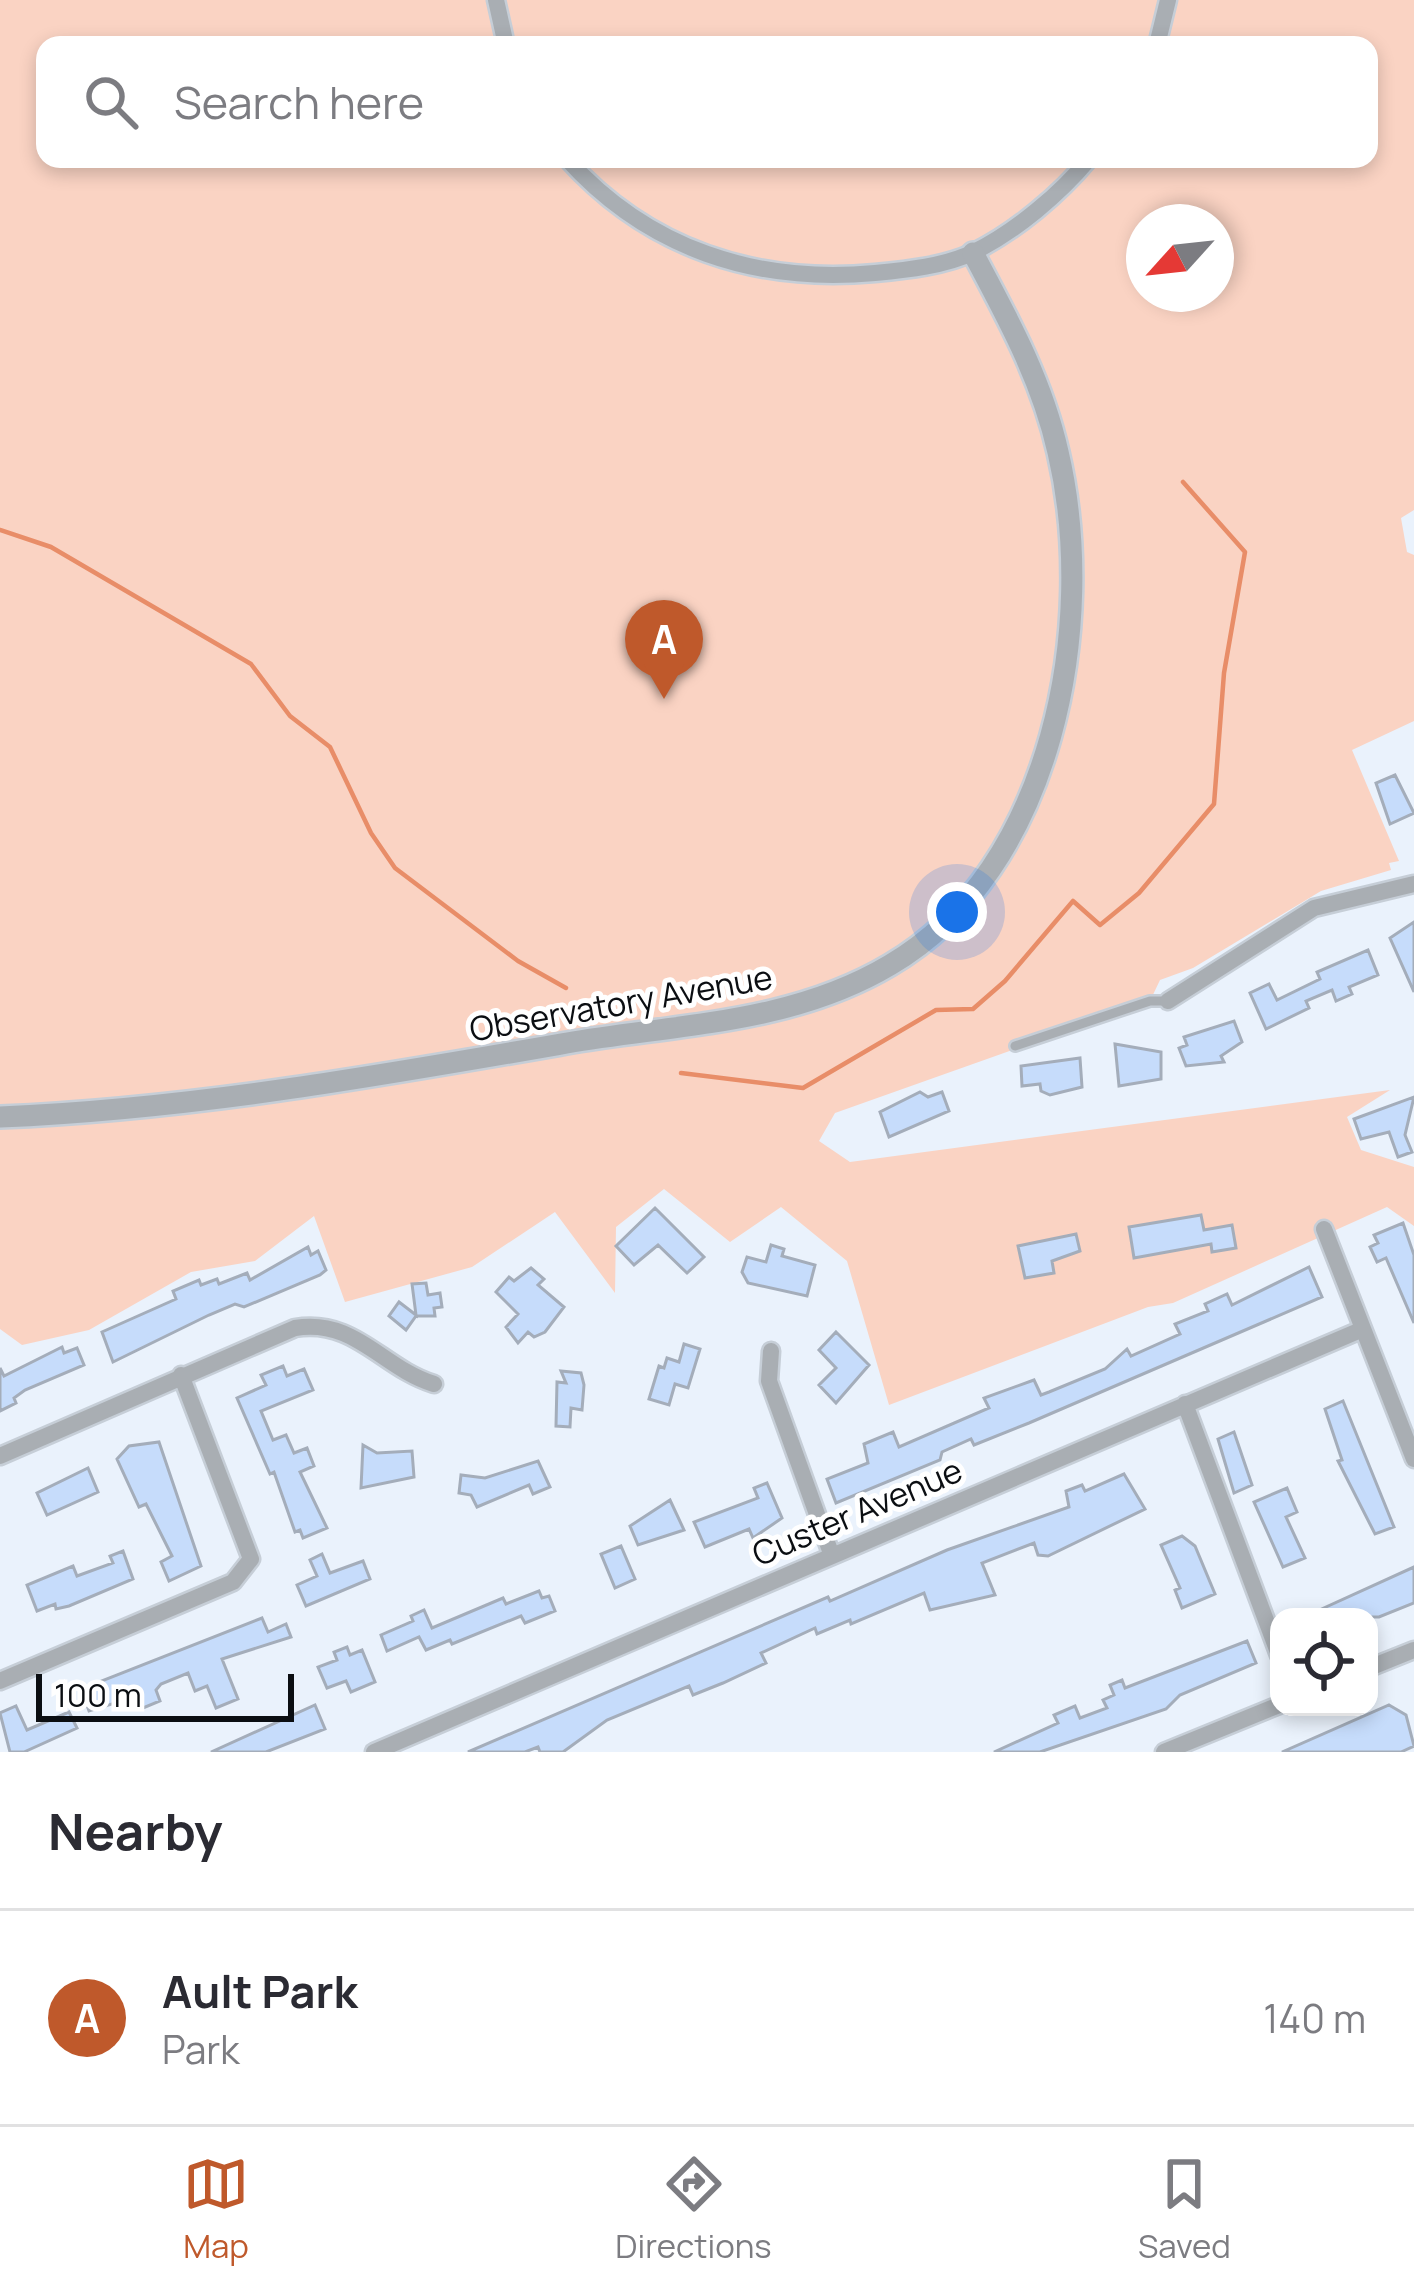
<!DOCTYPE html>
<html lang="en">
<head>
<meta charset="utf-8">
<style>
	:root { --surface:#fff; --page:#f7f7f7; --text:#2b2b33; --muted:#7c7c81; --line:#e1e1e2; --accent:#bf592b }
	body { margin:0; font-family:Manrope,sans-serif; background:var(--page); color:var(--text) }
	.controls { position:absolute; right:36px; bottom:36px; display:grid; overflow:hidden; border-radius:24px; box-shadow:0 6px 18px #0003 }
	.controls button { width:108px; height:108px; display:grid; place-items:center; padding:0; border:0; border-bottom:3px solid var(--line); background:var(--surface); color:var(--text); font:60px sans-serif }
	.compass { position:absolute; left:1126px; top:204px; width:108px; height:108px; border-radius:50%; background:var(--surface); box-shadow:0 6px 18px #0003; rotate:243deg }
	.scale { position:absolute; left:36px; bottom:30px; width:258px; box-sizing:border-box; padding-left:12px; border:6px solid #0b0e12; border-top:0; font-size:33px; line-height:42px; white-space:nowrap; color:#0b0e12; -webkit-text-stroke:9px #fff; paint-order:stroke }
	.you { position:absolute; left:957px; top:912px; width:42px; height:42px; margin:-30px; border:9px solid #fff; border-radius:50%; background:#1a73e8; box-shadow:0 0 0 18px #1a73e833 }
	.badge { display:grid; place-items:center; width:78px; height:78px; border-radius:50%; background:var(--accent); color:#fff; font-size:39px; font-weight:700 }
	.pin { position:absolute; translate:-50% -99px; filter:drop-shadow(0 3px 6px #0008) }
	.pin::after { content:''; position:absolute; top:63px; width:42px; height:36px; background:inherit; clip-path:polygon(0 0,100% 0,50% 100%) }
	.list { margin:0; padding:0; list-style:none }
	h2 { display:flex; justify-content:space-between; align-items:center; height:156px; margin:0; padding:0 48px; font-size:51px }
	h2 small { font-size:39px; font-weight:400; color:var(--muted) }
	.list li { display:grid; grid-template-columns:78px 1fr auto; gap:36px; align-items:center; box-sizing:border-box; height:216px; padding:0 48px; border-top:3px solid var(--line) }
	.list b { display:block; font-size:45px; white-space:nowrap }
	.list p { margin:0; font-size:39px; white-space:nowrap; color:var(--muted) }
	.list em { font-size:39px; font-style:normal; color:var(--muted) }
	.icon { flex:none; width:66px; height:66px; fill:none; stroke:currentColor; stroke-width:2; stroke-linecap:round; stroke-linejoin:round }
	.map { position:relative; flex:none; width:1414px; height:1752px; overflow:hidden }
	.search { position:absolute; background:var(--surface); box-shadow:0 6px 18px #0003; left:36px; right:36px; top:36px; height:132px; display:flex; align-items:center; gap:30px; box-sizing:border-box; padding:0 42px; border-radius:24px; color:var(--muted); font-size:45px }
	.sheet { height:372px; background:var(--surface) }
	nav { display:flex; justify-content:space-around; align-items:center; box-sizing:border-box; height:168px; border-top:3px solid var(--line); background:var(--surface); font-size:33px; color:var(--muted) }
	nav a { display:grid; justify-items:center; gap:6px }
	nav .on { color:var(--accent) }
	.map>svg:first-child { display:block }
	.green { fill:#fad3c3; fill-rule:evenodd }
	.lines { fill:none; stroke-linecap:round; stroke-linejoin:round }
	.stream { stroke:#e88d68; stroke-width:4.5 }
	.building { fill:#c6dcfb; stroke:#a4adba; stroke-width:3 }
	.service-casing { stroke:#c6ced7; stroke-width:14 }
	.minor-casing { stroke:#c6ced7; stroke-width:21 }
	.tertiary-casing { stroke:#c6ced7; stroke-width:26 }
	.service { stroke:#a9aeb3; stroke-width:9 }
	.minor { stroke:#a9aeb3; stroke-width:16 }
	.tertiary { stroke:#a9aeb3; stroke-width:21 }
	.labels { text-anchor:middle; stroke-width:10; stroke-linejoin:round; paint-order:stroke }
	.street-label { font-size:33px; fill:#0b0e12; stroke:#fff }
</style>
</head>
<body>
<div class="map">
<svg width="1414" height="1752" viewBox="0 0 1414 1752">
	<rect width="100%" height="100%" fill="#eaf2fc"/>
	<path class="green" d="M 0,0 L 1414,0 L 1414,510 L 1401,518 L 1407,552 L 1414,555 L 1414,721 L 1352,750 L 1399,861 L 1389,863 L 1391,870 L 1321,891 L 1193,968 L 1160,980 L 1150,1001 L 835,1113 L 819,1141 L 850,1162 L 1390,1090 L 1347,1117 L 1361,1150 L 1414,1167 L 1414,1226 L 1387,1207 L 1173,1303 L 1148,1307 L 889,1405 L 847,1261 L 781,1207 L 730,1242 L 664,1189 L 616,1227 L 615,1293 L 555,1212 L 472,1267 L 345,1302 L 314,1216 L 255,1261 L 191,1272 L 89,1330 L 22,1345 L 0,1329 ZM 45,45 L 1369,45 L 1369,159 L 45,159 ZM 1144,222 L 1216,222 L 1216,294 L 1144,294 Z"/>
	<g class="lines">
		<path class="stream" d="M 0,530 L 51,547 L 251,664 L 290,716 L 330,747 L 371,833 L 395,868 L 518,961 L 566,988
			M 681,1073 L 803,1088 L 936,1010 L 973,1009 L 1005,981 L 1073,901 L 1100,925 L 1139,893 L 1214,804 L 1224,673 L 1245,552 L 1183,482"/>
	</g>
	<path class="building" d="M 1395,775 L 1414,813 L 1390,824 L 1376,783 Z
		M 1414,922 L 1414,992 L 1390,938 Z
		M 1368,950 L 1378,975 L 1349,987 L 1352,994 L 1336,1001 L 1332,990 L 1306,1001 L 1309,1008 L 1266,1029 L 1250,993 L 1269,984 L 1277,1000 L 1320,979 L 1317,972 Z
		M 1234,1021 L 1242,1042 L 1221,1056 L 1224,1062 L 1186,1066 L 1179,1048 L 1187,1045 L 1184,1037 Z
		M 1115,1044 L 1161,1052 L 1161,1079 L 1119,1086 Z
		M 1080,1058 L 1082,1087 L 1050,1095 L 1041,1091 L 1040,1084 L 1022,1086 L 1021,1066 Z
		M 920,1092 L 928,1097 L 942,1092 L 949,1111 L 889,1137 L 880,1112 Z
		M 1414,1097 L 1405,1135 L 1412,1152 L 1398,1157 L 1389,1132 L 1361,1139 L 1354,1119 Z
		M 655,1208 L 704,1257 L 687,1273 L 658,1245 L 634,1265 L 616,1246 Z
		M 1201,1215 L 1204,1230 L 1232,1225 L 1236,1248 L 1212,1252 L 1211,1244 L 1134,1258 L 1129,1227 Z
		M 1403,1223 L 1414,1255 L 1414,1323 L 1386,1258 L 1377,1262 L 1370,1247 L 1378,1243 L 1374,1235 Z
		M 1076,1234 L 1080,1251 L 1052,1261 L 1054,1273 L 1025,1278 L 1018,1246 Z
		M 771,1245 L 784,1249 L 782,1256 L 815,1265 L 807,1296 L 748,1283 L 742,1272 L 747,1257 L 766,1262 Z
		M 308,1247 L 311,1255 L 318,1251 L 326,1270 L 320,1275 L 244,1307 L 235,1304 L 209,1315 L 113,1362 L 102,1332 L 176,1299 L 173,1291 L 199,1280 L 201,1285 L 217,1279 L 219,1284 L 247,1273 L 250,1280 Z
		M 1309,1267 L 1322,1297 L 1029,1423 L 974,1445 L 971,1439 L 942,1452 L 940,1460 L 836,1503 L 827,1479 L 868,1463 L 864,1444 L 893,1432 L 899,1447 L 989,1408 L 984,1398 L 1034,1380 L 1041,1395 L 1049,1392 L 1105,1369 L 1127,1349 L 1131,1356 L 1180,1334 L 1175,1324 L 1208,1311 L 1205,1304 L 1227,1294 L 1232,1305 Z
		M 531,1268 L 544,1279 L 538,1285 L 564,1307 L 545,1332 L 534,1337 L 528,1332 L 518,1343 L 506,1327 L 518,1314 L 496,1292 L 509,1277 L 514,1281 Z
		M 426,1283 L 428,1295 L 440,1293 L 442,1307 L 434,1308 L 435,1316 L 416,1316 L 406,1330 L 389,1316 L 399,1302 L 416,1315 L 412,1284 Z
		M 836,1332 L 869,1365 L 836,1403 L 819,1385 L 836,1368 L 819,1350 Z
		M 684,1344 L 700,1349 L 688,1388 L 675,1384 L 669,1405 L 649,1399 L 659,1366 L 664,1368 L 667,1358 L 679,1362 Z
		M 62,1347 L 64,1353 L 77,1348 L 84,1365 L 25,1390 L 14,1398 L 16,1403 L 0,1411 L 0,1368 L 4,1376 Z
		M 283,1366 L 287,1376 L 304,1369 L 313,1390 L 261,1411 L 273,1440 L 286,1435 L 294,1453 L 307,1448 L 314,1466 L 300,1472 L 327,1528 L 303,1538 L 300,1530 L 295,1532 L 274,1472 L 270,1474 L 237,1398 L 266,1385 L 261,1375 Z
		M 561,1371 L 581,1373 L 584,1385 L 582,1410 L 571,1408 L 570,1427 L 556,1426 L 557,1382 L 566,1383 Z
		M 1343,1401 L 1394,1527 L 1375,1534 L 1338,1461 L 1342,1460 L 1325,1409 Z
		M 1234,1432 L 1252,1485 L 1234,1493 L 1218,1439 Z
		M 159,1442 L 201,1566 L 169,1581 L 161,1562 L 172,1556 L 146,1504 L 139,1507 L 117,1459 L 129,1446 Z
		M 363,1445 L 377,1453 L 412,1451 L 414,1477 L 361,1488 Z
		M 538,1461 L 550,1487 L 533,1494 L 529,1485 L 477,1507 L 471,1495 L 459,1493 L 461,1475 L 485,1478 Z
		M 88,1468 L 98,1492 L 47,1515 L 37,1493 Z
		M 1124,1474 L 1145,1509 L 1048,1556 L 1038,1555 L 1034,1543 L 982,1563 L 995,1595 L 930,1610 L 924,1593 L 851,1624 L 850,1620 L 817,1634 L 815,1628 L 761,1653 L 766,1663 L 723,1683 L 693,1695 L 689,1686 L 607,1720 L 563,1752 L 540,1752 L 538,1747 L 525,1752 L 468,1752 L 828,1597 L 830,1601 L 947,1550 L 1069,1507 L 1066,1491 L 1082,1485 L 1085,1491 Z
		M 767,1483 L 782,1518 L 753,1538 L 749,1529 L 705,1547 L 694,1522 L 758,1498 L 754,1488 Z
		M 1287,1488 L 1297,1512 L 1286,1517 L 1305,1558 L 1283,1567 L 1254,1502 Z
		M 670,1500 L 684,1530 L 638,1545 L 630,1526 Z
		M 1182,1536 L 1195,1546 L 1215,1594 L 1182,1608 L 1175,1590 L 1180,1588 L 1161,1545 Z
		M 621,1546 L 635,1579 L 615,1588 L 601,1554 Z
		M 123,1551 L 133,1579 L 69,1606 L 56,1609 L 55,1604 L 37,1611 L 27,1585 L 73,1566 L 77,1576 L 113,1563 L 110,1556 Z
		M 322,1554 L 330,1573 L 363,1561 L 370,1579 L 306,1606 L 297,1585 L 317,1576 L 310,1560 Z
		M 1414,1567 L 1414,1603 L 1379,1617 L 1304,1617 Z
		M 539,1591 L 542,1598 L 549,1596 L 555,1611 L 525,1623 L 521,1616 L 452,1644 L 450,1640 L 426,1650 L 419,1637 L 387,1651 L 381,1635 L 413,1621 L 411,1616 L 424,1610 L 432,1628 L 503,1598 L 506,1604 Z
		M 262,1618 L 268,1632 L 286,1624 L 291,1637 L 222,1659 L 238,1699 L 216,1708 L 207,1686 L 195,1691 L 188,1673 L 161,1684 L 156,1690 L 160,1701 L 143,1708 L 138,1696 L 89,1711 L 81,1689 Z
		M 1247,1641 L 1256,1663 L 1180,1695 L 1166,1709 L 1040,1752 L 994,1752 L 1058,1723 L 1054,1715 L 1075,1706 L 1080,1718 L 1107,1708 L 1103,1700 L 1114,1695 L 1110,1685 L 1122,1680 L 1125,1688 Z
		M 347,1647 L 350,1655 L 362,1650 L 375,1682 L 351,1692 L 346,1681 L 327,1688 L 318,1667 L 337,1660 L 334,1652 Z
		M 315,1705 L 325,1729 L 266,1752 L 211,1752 Z
		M 1389,1705 L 1406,1715 L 1414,1746 L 1401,1752 L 1282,1752 Z
		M 16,1706 L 27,1730 L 69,1712 L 77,1728 L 24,1752 L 10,1752 L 0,1713 Z"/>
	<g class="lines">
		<g class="service-casing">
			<path id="service" d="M 1015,1046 L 1150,1001 L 1168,1001"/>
		</g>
		<g class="minor-casing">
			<path id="minor" d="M 496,0 L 506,45
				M 1157,45 L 1168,0
				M 567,159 C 648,249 756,284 875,273 C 907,270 945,266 974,252 C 1016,231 1060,194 1089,159
				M 1168,1001 L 1314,908 L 1414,884
				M 1324,1229 L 1414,1459
				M 771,1351 L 769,1381 L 832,1556
				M 1185,1404 L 1279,1655
				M 0,1456 L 295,1328 C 355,1318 382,1368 434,1384
				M 1369,1668 L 1414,1650
				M 0,1681 L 233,1582 L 251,1559 L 181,1375
				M 374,1752 L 1363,1329
				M 1164,1752 L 1279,1705"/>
		</g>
		<g class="tertiary-casing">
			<path id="tertiary" d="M 0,1117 C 191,1109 378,1076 567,1043 C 677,1024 791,1024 890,965 C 1054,869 1098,623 1058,452 C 1042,380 1007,317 973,253"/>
		</g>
		<use href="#service" class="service"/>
		<use href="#minor" class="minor"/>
		<use href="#tertiary" class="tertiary"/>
	</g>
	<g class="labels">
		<g class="street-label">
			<text transform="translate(621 1003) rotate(-10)" y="12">Observatory Avenue</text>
			<text transform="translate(857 1512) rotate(-23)" y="12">Custer Avenue</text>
		</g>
	</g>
</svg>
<div class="controls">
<button><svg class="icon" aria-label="locate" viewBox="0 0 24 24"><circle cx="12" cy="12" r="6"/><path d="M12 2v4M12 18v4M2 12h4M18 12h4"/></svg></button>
</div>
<svg class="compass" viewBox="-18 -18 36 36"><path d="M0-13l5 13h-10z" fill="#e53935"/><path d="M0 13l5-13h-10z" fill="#7c7c81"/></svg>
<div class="scale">100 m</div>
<div class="you"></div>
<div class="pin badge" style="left:664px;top:699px">A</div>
<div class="search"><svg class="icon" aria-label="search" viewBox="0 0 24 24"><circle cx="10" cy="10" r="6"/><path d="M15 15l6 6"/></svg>Search here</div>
</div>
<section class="sheet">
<h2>Nearby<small></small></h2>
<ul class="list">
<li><span class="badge">A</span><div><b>Ault Park</b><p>Park</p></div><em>140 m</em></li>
</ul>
</section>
<nav>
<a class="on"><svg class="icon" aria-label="map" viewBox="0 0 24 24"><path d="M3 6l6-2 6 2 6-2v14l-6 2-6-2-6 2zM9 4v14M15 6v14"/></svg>Map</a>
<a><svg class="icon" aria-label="directions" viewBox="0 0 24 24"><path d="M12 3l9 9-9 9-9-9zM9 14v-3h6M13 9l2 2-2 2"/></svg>Directions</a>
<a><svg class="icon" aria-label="saved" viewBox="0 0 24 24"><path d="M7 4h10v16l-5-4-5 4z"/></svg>Saved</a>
</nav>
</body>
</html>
